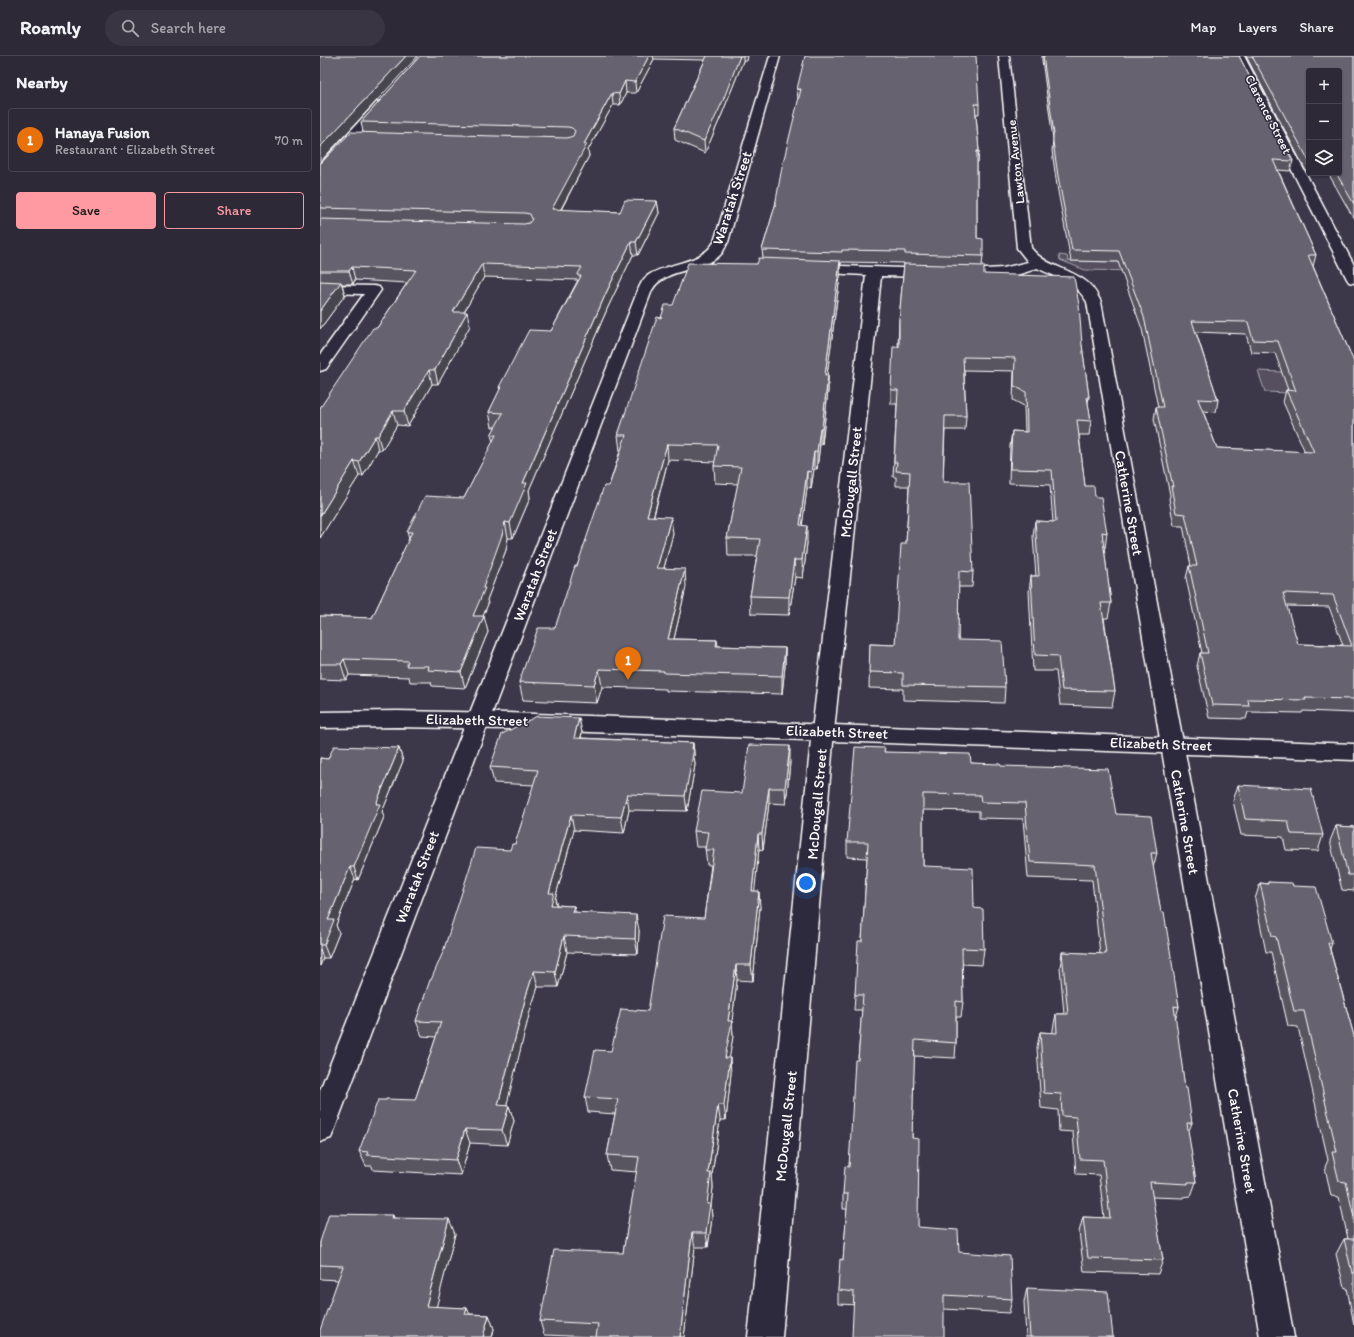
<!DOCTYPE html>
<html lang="en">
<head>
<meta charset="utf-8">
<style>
	:root { --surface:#2d2937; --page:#393542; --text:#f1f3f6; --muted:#a7a6ad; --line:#484552; --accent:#ff9aa2 }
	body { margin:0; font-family:Itim,sans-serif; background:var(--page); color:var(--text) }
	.controls { position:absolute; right:12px; top:12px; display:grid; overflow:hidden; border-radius:4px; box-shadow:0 1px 3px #0004 }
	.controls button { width:36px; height:36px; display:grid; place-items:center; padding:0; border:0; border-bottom:1px solid var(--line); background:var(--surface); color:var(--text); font:20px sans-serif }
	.you { position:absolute; left:486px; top:827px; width:14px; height:14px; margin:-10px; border:3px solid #fff; border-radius:50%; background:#1a73e8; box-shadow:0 0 0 6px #1a73e833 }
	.badge { display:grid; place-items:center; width:26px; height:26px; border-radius:50%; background:var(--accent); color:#fff; font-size:13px; font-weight:700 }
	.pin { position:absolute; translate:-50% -33px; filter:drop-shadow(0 1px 2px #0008) }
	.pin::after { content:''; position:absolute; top:21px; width:14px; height:12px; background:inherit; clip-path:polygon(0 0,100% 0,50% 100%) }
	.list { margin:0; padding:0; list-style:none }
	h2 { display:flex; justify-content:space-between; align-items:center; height:52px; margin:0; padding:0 16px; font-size:17px }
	h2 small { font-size:13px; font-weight:400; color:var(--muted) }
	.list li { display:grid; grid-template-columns:26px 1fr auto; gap:12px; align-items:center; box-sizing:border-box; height:64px; margin:0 8px 8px; padding:0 8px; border:1px solid var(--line); border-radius:4px }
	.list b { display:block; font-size:15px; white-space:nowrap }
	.list p { margin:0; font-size:13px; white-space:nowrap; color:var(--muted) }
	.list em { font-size:13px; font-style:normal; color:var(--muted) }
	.actions { display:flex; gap:8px; padding:12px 16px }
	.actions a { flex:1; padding:9px 0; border:1px solid var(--accent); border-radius:4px; text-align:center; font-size:14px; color:var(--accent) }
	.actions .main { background:var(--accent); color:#111 }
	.icon { flex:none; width:22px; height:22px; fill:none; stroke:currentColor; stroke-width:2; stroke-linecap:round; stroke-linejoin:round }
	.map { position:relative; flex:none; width:1034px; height:1281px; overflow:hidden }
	header { display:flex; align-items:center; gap:24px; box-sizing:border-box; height:56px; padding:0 20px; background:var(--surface); border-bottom:1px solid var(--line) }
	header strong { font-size:19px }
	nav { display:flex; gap:22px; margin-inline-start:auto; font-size:14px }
	.search { width:280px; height:36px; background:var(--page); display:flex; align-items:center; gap:10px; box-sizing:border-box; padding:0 14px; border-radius:22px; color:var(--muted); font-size:15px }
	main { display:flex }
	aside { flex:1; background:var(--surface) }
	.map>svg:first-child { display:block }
	.green { fill:#555060; stroke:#aaa8b0 }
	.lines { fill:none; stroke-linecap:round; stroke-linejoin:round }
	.minor-casing { stroke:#fff; stroke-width:3 }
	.tertiary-casing { stroke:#fff; stroke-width:3 }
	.minor { fill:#2f2a3d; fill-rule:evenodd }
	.tertiary { fill:#2f2a3d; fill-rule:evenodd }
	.wall { fill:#585460; stroke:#fff; fill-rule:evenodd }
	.shaded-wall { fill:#47454e; stroke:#fff }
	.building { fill:#666270; stroke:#fff; fill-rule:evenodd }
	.labels { text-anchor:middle; stroke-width:3; stroke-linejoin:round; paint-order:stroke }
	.far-street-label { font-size:13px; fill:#fff; stroke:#2f2a3d }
	.street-label { font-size:15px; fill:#fff; stroke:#2f2a3d }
</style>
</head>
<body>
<header>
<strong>Roamly</strong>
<div class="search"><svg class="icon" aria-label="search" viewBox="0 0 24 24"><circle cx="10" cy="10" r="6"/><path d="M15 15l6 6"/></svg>Search here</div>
<nav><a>Map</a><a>Layers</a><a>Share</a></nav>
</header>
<main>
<aside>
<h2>Nearby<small></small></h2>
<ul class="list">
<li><span class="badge" style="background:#e8710a">1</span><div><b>Hanaya Fusion</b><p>Restaurant · Elizabeth Street</p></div><em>70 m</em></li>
</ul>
<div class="actions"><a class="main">Save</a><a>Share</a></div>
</aside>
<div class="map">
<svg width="1034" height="1281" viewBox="0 0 1034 1281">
	<rect width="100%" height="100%" fill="#3c3749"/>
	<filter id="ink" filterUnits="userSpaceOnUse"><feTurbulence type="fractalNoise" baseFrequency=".025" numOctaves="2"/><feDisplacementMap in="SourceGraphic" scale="8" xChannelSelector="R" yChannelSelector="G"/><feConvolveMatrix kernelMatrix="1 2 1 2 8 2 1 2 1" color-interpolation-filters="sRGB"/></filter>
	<g filter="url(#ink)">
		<path class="green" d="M 739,199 L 747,200 L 748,205 L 802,206 L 869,216 L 765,214 L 740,204 Z
			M 938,315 L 986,317 L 994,338 L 945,336 Z"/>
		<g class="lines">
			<g class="minor-casing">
				<path id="minor" d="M 450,0 L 460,0 L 408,186 C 406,189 404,194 402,197 C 385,217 346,210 332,234 L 15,1072 L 11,1082 L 0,1086 L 0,1034 L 318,234 C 320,230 322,224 326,221 C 345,206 381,209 394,186 Z
					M 679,0 L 689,0 L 711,192 C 725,210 746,211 764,224 C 772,229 777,238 781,246 L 974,1281 L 940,1281 L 767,246 C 755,225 737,222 717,212 C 698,221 664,226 644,221 L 642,218 L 644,215 L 649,214 L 683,212 L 708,206 L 697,192 Z
					M 914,0 L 924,0 L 1034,209 L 1034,227 L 1029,226 L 1027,223 Z
					M 61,45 L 67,48 L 65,50 L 4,118 L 0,119 L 0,108 L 57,46 Z
					M 491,209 L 612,213 L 617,214 L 619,217 L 617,220 L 612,221 L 561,220 L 514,675 L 462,1281 L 428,1281 L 492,675 L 546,219 L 486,216 L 484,213 L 486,210 Z
					M 0,229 L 54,230 L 59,231 L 61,234 L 6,313 L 0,315 L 0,299 L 44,238 L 0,237 Z"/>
			</g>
			<g class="tertiary-casing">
				<path id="tertiary" d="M 77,655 L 187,657 L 1034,688 L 1034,704 L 187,673 L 77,671 L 0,672 L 0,656 Z"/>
			</g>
			<use href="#minor" class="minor"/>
			<use href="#tertiary" class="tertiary"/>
		</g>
		<path class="wall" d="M 100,0 L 428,0 L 427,5 L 423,5 L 402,58 L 385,97 L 355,84 L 354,72 L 385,4 L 334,3 L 316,37 L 306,37 L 300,49 L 293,49 L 268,94 L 269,100 L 241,154 L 300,156 L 337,145 L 339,157 L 318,199 L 313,199 L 288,251 L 209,434 L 210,442 L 193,482 L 188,482 L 186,494 L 167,544 L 168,548 L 163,560 L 168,576 L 145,632 L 112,630 L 111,626 L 90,626 L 89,621 L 29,619 L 26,624 L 0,623 L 0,560 L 52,562 L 89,483 L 87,476 L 144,442 L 173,386 L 171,379 L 176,371 L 172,371 L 169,356 L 180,334 L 179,331 L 231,275 L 258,224 L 164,221 L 144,256 L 150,270 L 118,328 L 112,328 L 88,370 L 77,369 L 62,394 L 58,394 L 43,420 L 39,420 L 0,482 L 0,352 L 57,272 L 87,227 L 35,224 L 33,228 L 22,228 L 25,239 L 0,273 L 0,108 L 1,107 L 43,76 L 41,66 Z
			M 722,0 L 919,0 L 973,105 L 970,115 L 958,114 L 996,199 L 993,210 L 1034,306 L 1034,657 L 983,655 L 982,657 L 928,656 L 926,663 L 889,662 L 877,610 L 880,597 L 882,597 L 866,522 L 869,510 L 871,510 L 863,470 L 854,470 L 849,443 L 850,439 L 834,363 L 836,351 L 838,351 L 822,273 L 798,206 L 751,205 L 737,130 L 732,95 L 733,83 L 722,4 ZM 876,276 L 926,278 L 931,296 L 955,297 L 968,334 L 966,334 L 963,346 L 985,396 L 897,392 L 883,355 L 896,356 L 898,344 ZM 966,550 L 1009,551 L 1023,589 L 978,588 Z
			M 926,0 L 1034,0 L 1034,163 L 1008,117 L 1019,117 L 989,15 L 989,115 L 986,115 Z
			M 477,33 L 659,48 L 659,58 L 656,58 L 659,95 L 658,106 L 657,106 L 657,182 L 663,200 L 662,210 L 664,218 L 762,289 L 769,341 L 768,347 L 771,365 L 769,379 L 759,379 L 765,430 L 775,441 L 787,477 L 785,492 L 784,492 L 791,547 L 788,562 L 784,562 L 795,635 L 792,651 L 740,649 L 736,615 L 713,615 L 709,535 L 711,520 L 716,520 L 713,480 L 715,465 L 733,466 L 730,429 L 689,427 L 690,390 L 692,375 L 705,376 L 704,350 L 693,344 L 694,315 L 644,314 L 646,360 L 645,374 L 625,374 L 623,426 L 653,516 L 652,531 L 638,531 L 638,584 L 685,631 L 684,647 L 583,644 L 583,633 L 549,632 L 550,588 L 575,589 L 586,488 L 589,430 L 576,430 L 576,421 L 573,421 L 577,348 L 571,348 L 571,334 L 578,291 L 579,264 L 584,207 L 522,206 L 521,208 L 520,208 L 520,220 L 507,319 L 508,319 L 508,335 L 502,388 L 500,388 L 497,413 L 494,413 L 491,433 L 487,432 L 482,470 L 487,487 L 483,522 L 475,521 L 469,559 L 431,558 L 430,540 L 437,500 L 408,500 L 407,482 L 418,428 L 395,427 L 394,410 L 395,406 L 348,404 L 334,460 L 353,478 L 344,512 L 366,531 L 354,583 L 397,584 L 398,590 L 465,592 L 465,610 L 462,638 L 346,635 L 346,633 L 282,631 L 277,647 L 203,644 L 199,626 L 235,572 L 257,510 L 289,430 L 300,395 L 298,379 L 341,262 L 353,249 L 437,208 L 443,202 L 442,194 L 455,150 L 479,44 L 478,44 Z
			M 259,662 L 262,677 L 261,682 L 373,687 L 375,709 L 367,755 L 309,754 L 304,777 L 254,774 L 235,843 L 237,849 L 254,850 L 255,856 L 319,874 L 318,898 L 247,896 L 238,931 L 218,931 L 210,955 L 186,1050 L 189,1050 L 194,1065 L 187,1089 L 150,1087 L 141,1119 L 53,1114 L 52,1110 L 46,1110 L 39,1095 L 95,1044 L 116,981 L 102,980 L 96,965 L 111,924 L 190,794 L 195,788 L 214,729 L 174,727 L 170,711 Z
			M 79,692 L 83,705 L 62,756 L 64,761 L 38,824 L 35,823 L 16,869 L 19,877 L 9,902 L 3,902 L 0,910 L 0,702 L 8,703 Z
			M 564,696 L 651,707 L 681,710 L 796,758 L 837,797 L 833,812 L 841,856 L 859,951 L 855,964 L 865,1032 L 872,1067 L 868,1077 L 876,1126 L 871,1140 L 863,1141 L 863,1142 L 832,1141 L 843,1204 L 838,1218 L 764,1216 L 759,1176 L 763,1161 L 784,1162 L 779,1119 L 756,1118 L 753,1076 L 739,1075 L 738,1054 L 721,1052 L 717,991 L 720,976 L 733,977 L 733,973 L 736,958 L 744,958 L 740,911 L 742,896 L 780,898 L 772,824 L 708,822 L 703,763 L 659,762 L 659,755 L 603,754 L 603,810 L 654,852 L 664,893 L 662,909 L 642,908 L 643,946 L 641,961 L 636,961 L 636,987 L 635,1002 L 594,1000 L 592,1082 L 598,1171 L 639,1196 L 692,1243 L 689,1257 L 624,1253 L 518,1248 L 518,1234 L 523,1204 L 527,1153 L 523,1153 L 523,1138 L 529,1111 L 542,954 L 534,954 L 535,939 L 542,885 L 547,802 L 527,801 L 527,786 Z
			M 470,706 L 466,748 L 449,747 L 443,794 L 439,793 L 434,835 L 440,851 L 433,925 L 417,924 L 412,965 L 413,980 L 409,1002 L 411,1017 L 406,1064 L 400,1064 L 392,1119 L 393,1131 L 391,1150 L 392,1162 L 388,1191 L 375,1191 L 364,1281 L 276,1281 L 224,1279 L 220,1265 L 303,1197 L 317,1116 L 290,1114 L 287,1099 L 295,1058 L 268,1056 L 265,1041 L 291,995 L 328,955 L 384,862 L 391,809 L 387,809 L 385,791 L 376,791 L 374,775 L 422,737 Z
			M 918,729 L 1003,779 L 998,795 L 966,794 L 963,781 L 921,779 L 913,745 Z
			M 1016,770 L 1034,771 L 1034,835 L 1022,834 L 1010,785 Z
			M 948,826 L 973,830 L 1012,887 L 1010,893 L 1034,980 L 1034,1269 L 1027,1232 L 1024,1231 L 1016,1198 L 1024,1183 L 1028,1183 L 1019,1141 L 1011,1140 L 1005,1111 L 1008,1104 L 978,971 L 968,970 L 951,896 L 946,896 L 935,843 L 940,827 L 948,828 Z
			M 73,1159 L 74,1162 L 135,1178 L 116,1251 L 147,1252 L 149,1258 L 169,1259 L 174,1273 L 172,1281 L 0,1281 L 18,1224 L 1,1223 L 0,1222 L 0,1186 Z
			M 707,1232 L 793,1281 L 706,1281 L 704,1246 Z"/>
		<path class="shaded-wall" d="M 86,0 L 98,0 L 0,106 L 0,91 Z
			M 329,0 L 333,0 L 334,3 L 316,37 L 315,26 Z
			M 420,0 L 423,0 L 423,5 L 402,58 L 385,97 L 384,85 Z
			M 305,25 L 306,37 L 300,49 L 299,38 Z
			M 292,37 L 293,49 L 268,94 L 269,100 L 234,166 L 232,153 L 264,88 Z
			M 657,95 L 659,95 L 658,106 L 656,106 Z
			M 337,145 L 339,157 L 318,199 L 316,186 Z
			M 311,186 L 313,199 L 288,251 L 209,434 L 210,442 L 193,482 L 190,467 L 203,427 L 286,237 Z
			M 520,205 L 520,220 L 505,335 L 505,319 Z
			M 162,208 L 164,221 L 136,270 L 133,256 Z
			M 32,211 L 35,224 L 33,228 L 29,215 Z
			M 21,226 L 25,239 L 0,273 L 0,255 Z
			M 147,256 L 150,270 L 118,328 L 115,314 Z
			M 109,314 L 112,328 L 88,370 L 84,355 Z
			M 508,319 L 508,335 L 502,388 L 502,372 Z
			M 73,355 L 77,369 L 62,394 L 58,380 Z
			M 500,372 L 500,388 L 497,413 L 497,396 Z
			M 55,380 L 58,394 L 43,420 L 39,406 Z
			M 347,388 L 348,404 L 329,477 L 327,460 Z
			M 494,396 L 494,413 L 491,433 L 491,416 Z
			M 34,405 L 39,420 L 0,482 L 0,460 Z
			M 487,415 L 487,432 L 480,487 L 480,469 Z
			M 351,461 L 353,478 L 339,530 L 337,512 Z
			M 185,466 L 188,482 L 186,494 L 167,544 L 168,548 L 157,575 L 153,560 Z
			M 487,470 L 487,487 L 483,522 L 482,504 Z
			M 474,504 L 475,521 L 469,559 L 469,541 Z
			M 365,513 L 366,531 L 350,600 L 348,583 Z
			M 164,560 L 168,576 L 145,632 L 141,616 Z
			M 465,592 L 465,610 L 462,638 L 462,620 Z
			M 24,603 L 29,619 L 26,624 L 21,608 Z
			M 279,613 L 282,631 L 277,647 L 274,629 Z
			M 259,662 L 262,677 L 256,697 L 254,682 Z
			M 373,687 L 375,709 L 367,755 L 365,740 Z
			M 470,690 L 470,706 L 466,748 L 465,732 Z
			M 79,692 L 83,705 L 62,756 L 64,761 L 38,824 L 34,811 L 56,748 Z
			M 449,732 L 449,747 L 443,794 L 442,778 Z
			M 307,738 L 309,754 L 304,777 L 301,761 Z
			M 251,759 L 254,774 L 235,843 L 237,853 L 235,864 L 229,837 Z
			M 438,778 L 439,793 L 433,851 L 432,835 Z
			M 30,811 L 35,823 L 16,869 L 19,877 L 9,902 L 4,889 L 8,864 Z
			M 439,835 L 440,851 L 433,925 L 431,909 Z
			M 254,850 L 257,865 L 252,856 Z
			M 316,859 L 319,874 L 318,898 L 315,883 Z
			M 244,880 L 247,896 L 238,931 L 235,916 Z
			M 0,893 L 3,902 L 0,910 Z
			M 416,909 L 417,924 L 412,965 L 413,980 L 407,1017 L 405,1002 L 408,965 Z
			M 214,915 L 218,931 L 210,955 L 183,1064 L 178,1049 L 206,940 Z
			M 410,1002 L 411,1017 L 406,1064 L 404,1049 Z
			M 398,1049 L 400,1064 L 392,1119 L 393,1131 L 391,1150 L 392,1162 L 388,1191 L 386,1177 L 388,1117 Z
			M 189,1050 L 194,1065 L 187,1089 L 182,1074 Z
			M 145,1073 L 150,1087 L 141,1119 L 136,1104 Z
			M 129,1163 L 135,1178 L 113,1264 L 106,1250 Z
			M 372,1177 L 375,1191 L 364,1281 L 360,1281 Z
			M 147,1252 L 153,1266 L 145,1258 Z
			M 169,1259 L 174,1273 L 172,1281 L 163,1281 Z"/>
		<path class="building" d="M 0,0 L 86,0 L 0,91 Z
			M 100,0 L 329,0 L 315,26 L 305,25 L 299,38 L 292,37 L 264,88 L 267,88 L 232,153 L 300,156 L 305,144 L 337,145 L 316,186 L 311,186 L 286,237 L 203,427 L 207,427 L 190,467 L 185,466 L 182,479 L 163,532 L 165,532 L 153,560 L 164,560 L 141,616 L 108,614 L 109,610 L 86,610 L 88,605 L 24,603 L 21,608 L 0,608 L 0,560 L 52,562 L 92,476 L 87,476 L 105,440 L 144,442 L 176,379 L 171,379 L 183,357 L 169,356 L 181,331 L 179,331 L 209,274 L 231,275 L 261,220 L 258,220 L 258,218 L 262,211 L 162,208 L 133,256 L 147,256 L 115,314 L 109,314 L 84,355 L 73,355 L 58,380 L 55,380 L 39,406 L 34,405 L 0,460 L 0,352 L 53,272 L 57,272 L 96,214 L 32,211 L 29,215 L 0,215 L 0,163 L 204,168 L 209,167 L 212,163 L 210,158 L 204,157 L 0,152 L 0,108 L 1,107 L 31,76 L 247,82 L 253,80 L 255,75 L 252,72 L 248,71 L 41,66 Z
			M 387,0 L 420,0 L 402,47 L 384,85 L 354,72 Z
			M 485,0 L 656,0 L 659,48 L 655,48 L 659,95 L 657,95 L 657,182 L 663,183 L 663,200 L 585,198 L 585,195 L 522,194 L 522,196 L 442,194 L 455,150 L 462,111 L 481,33 L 477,33 Z
			M 723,0 L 919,0 L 973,105 L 953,104 L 996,199 L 988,199 L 1034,306 L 1034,643 L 985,642 L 986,644 L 928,643 L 929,650 L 892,649 L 880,597 L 888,597 L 869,510 L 877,510 L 865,458 L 856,457 L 851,430 L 853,431 L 836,351 L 843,351 L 824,261 L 799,195 L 752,194 L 738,120 L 733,86 L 733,78 L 734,78 ZM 872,265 L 928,266 L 933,284 L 958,285 L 976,335 L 966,334 L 994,396 L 897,392 L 878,343 L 898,344 ZM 963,537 L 1013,539 L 1032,590 L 978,588 Z
			M 932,0 L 1034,0 L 1034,148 L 1016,117 L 1019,117 L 1019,15 L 989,15 L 989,105 Z
			M 439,202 L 520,205 L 505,319 L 508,319 L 502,372 L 500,372 L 497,396 L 494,396 L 491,416 L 487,415 L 480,469 L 487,470 L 482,504 L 474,504 L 469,541 L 430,540 L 440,483 L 407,482 L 421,411 L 394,410 L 398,389 L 347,388 L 327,460 L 351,461 L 337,512 L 365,513 L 348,583 L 397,584 L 396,590 L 465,592 L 462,620 L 344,617 L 344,615 L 279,613 L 274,629 L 199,626 L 218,572 L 235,572 L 255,510 L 257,510 L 284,430 L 289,430 L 306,379 L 298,379 L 337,261 L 341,262 L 345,249 L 353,249 L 368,207 L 437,208 Z
			M 584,208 L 664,210 L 664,218 L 754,221 L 759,249 L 762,289 L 769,341 L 767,341 L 771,365 L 757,364 L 765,430 L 774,430 L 775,441 L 781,441 L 787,477 L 782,476 L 791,547 L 781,547 L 795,635 L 742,634 L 738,600 L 715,599 L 711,520 L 719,520 L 715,465 L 736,466 L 732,414 L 690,413 L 692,375 L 707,376 L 706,336 L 694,330 L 695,302 L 643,301 L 646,360 L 625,360 L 623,426 L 649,426 L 653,516 L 639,515 L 638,584 L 682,585 L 685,631 L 583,629 L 583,617 L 549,616 L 550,588 L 575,589 L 581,488 L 586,488 L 590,416 L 576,415 L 577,406 L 574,406 L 578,334 L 571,334 L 573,291 L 579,291 L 579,264 Z
			M 0,225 L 21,226 L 0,255 Z
			M 217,660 L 259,662 L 254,682 L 373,687 L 372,693 L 374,693 L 365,740 L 307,738 L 301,761 L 251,759 L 229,837 L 234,837 L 231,849 L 254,850 L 252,856 L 316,859 L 315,883 L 244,880 L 235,916 L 214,915 L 206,940 L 178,1049 L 189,1050 L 182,1074 L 145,1073 L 136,1104 L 47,1099 L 48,1096 L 39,1095 L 58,1044 L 66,1044 L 66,1043 L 95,1044 L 121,966 L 96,965 L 110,924 L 111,924 L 123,896 L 156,792 L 190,794 L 192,788 L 195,788 L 218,714 L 170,711 L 182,678 Z
			M 429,689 L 470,690 L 465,732 L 449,732 L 442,778 L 438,778 L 432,835 L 439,835 L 431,909 L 416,909 L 408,965 L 412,965 L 405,1002 L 410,1002 L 404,1049 L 398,1049 L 388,1117 L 391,1117 L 387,1148 L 390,1148 L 386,1177 L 372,1177 L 360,1281 L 276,1281 L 278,1268 L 220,1265 L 234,1194 L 303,1197 L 319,1101 L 287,1099 L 298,1043 L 265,1041 L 275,994 L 291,995 L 301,953 L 328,955 L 343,860 L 384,862 L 394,794 L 385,794 L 388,776 L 374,775 L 382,735 L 422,737 Z
			M 14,690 L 79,692 L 56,748 L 60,748 L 34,811 L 30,811 L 8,864 L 14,864 L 4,889 L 0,889 L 0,702 L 8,703 Z
			M 535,691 L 565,692 L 564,696 L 650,698 L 651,707 L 680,708 L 681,710 L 788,713 L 796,758 L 831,760 L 837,797 L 831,797 L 841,856 L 844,856 L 859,951 L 854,950 L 865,1032 L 867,1032 L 872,1067 L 867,1067 L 876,1126 L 868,1126 L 868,1128 L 830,1126 L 843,1204 L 768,1202 L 763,1161 L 790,1162 L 783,1104 L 760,1103 L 756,1061 L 742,1060 L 741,1038 L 724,1037 L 720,976 L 737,977 L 736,958 L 748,958 L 742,896 L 786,898 L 775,809 L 710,806 L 705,747 L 661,746 L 660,739 L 603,738 L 603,810 L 653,812 L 654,852 L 663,853 L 664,893 L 642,892 L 643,946 L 636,945 L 636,987 L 595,984 L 592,1082 L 599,1083 L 598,1171 L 638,1174 L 639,1196 L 690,1200 L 692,1243 L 624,1239 L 624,1281 L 532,1281 L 534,1236 L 518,1234 L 520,1203 L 523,1204 L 528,1138 L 523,1138 L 525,1110 L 529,1111 L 535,1004 L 538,1004 L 543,939 L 535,939 L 538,885 L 542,885 L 548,786 L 527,786 Z
			M 918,729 L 991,733 L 1003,779 L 971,778 L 968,765 L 925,763 Z
			M 1016,770 L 1034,771 L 1034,819 L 1028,819 Z
			M 948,826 L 972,827 L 973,830 L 996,831 L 1012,887 L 1008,887 L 1034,980 L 1034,1161 L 1026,1126 L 1019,1125 L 1012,1096 L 1017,1096 L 984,955 L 974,955 L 956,881 L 952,880 L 940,827 L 948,828 Z
			M 9,1158 L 73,1159 L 72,1162 L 129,1163 L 106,1250 L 147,1252 L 145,1258 L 169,1259 L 163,1281 L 0,1281 L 0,1274 L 23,1210 L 0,1209 L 0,1186 Z
			M 1024,1183 L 1034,1183 L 1034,1217 L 1032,1217 Z
			M 707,1232 L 788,1236 L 793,1281 L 710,1281 Z"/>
	</g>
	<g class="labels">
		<g class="far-street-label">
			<text transform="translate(949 58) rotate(63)" y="5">Clarence Street</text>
			<text transform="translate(695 106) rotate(-96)" y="5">Lawton Avenue</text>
		</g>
		<g class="street-label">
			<text transform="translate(412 142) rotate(-72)" y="5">Waratah Street</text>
			<text transform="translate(531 426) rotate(-84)" y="5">McDougall Street</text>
			<text transform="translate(809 447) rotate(80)" y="5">Catherine Street</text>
			<text transform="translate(215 519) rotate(-69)" y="5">Waratah Street</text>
			<text transform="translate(157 664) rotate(1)" y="5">Elizabeth Street</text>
			<text transform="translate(517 676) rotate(2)" y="5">Elizabeth Street</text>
			<text transform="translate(841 688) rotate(2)" y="5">Elizabeth Street</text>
			<text transform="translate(497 748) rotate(-85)" y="5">McDougall Street</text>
			<text transform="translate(865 766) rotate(80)" y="5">Catherine Street</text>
			<text transform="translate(97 821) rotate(-69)" y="5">Waratah Street</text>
			<text transform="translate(466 1070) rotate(-84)" y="5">McDougall Street</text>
			<text transform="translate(922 1085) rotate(80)" y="5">Catherine Street</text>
		</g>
	</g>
</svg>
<div class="controls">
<button>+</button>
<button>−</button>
<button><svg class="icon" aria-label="layers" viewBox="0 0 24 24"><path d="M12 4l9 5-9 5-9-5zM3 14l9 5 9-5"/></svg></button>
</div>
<div class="you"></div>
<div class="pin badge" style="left:308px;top:624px;background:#e8710a">1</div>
</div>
</main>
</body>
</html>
